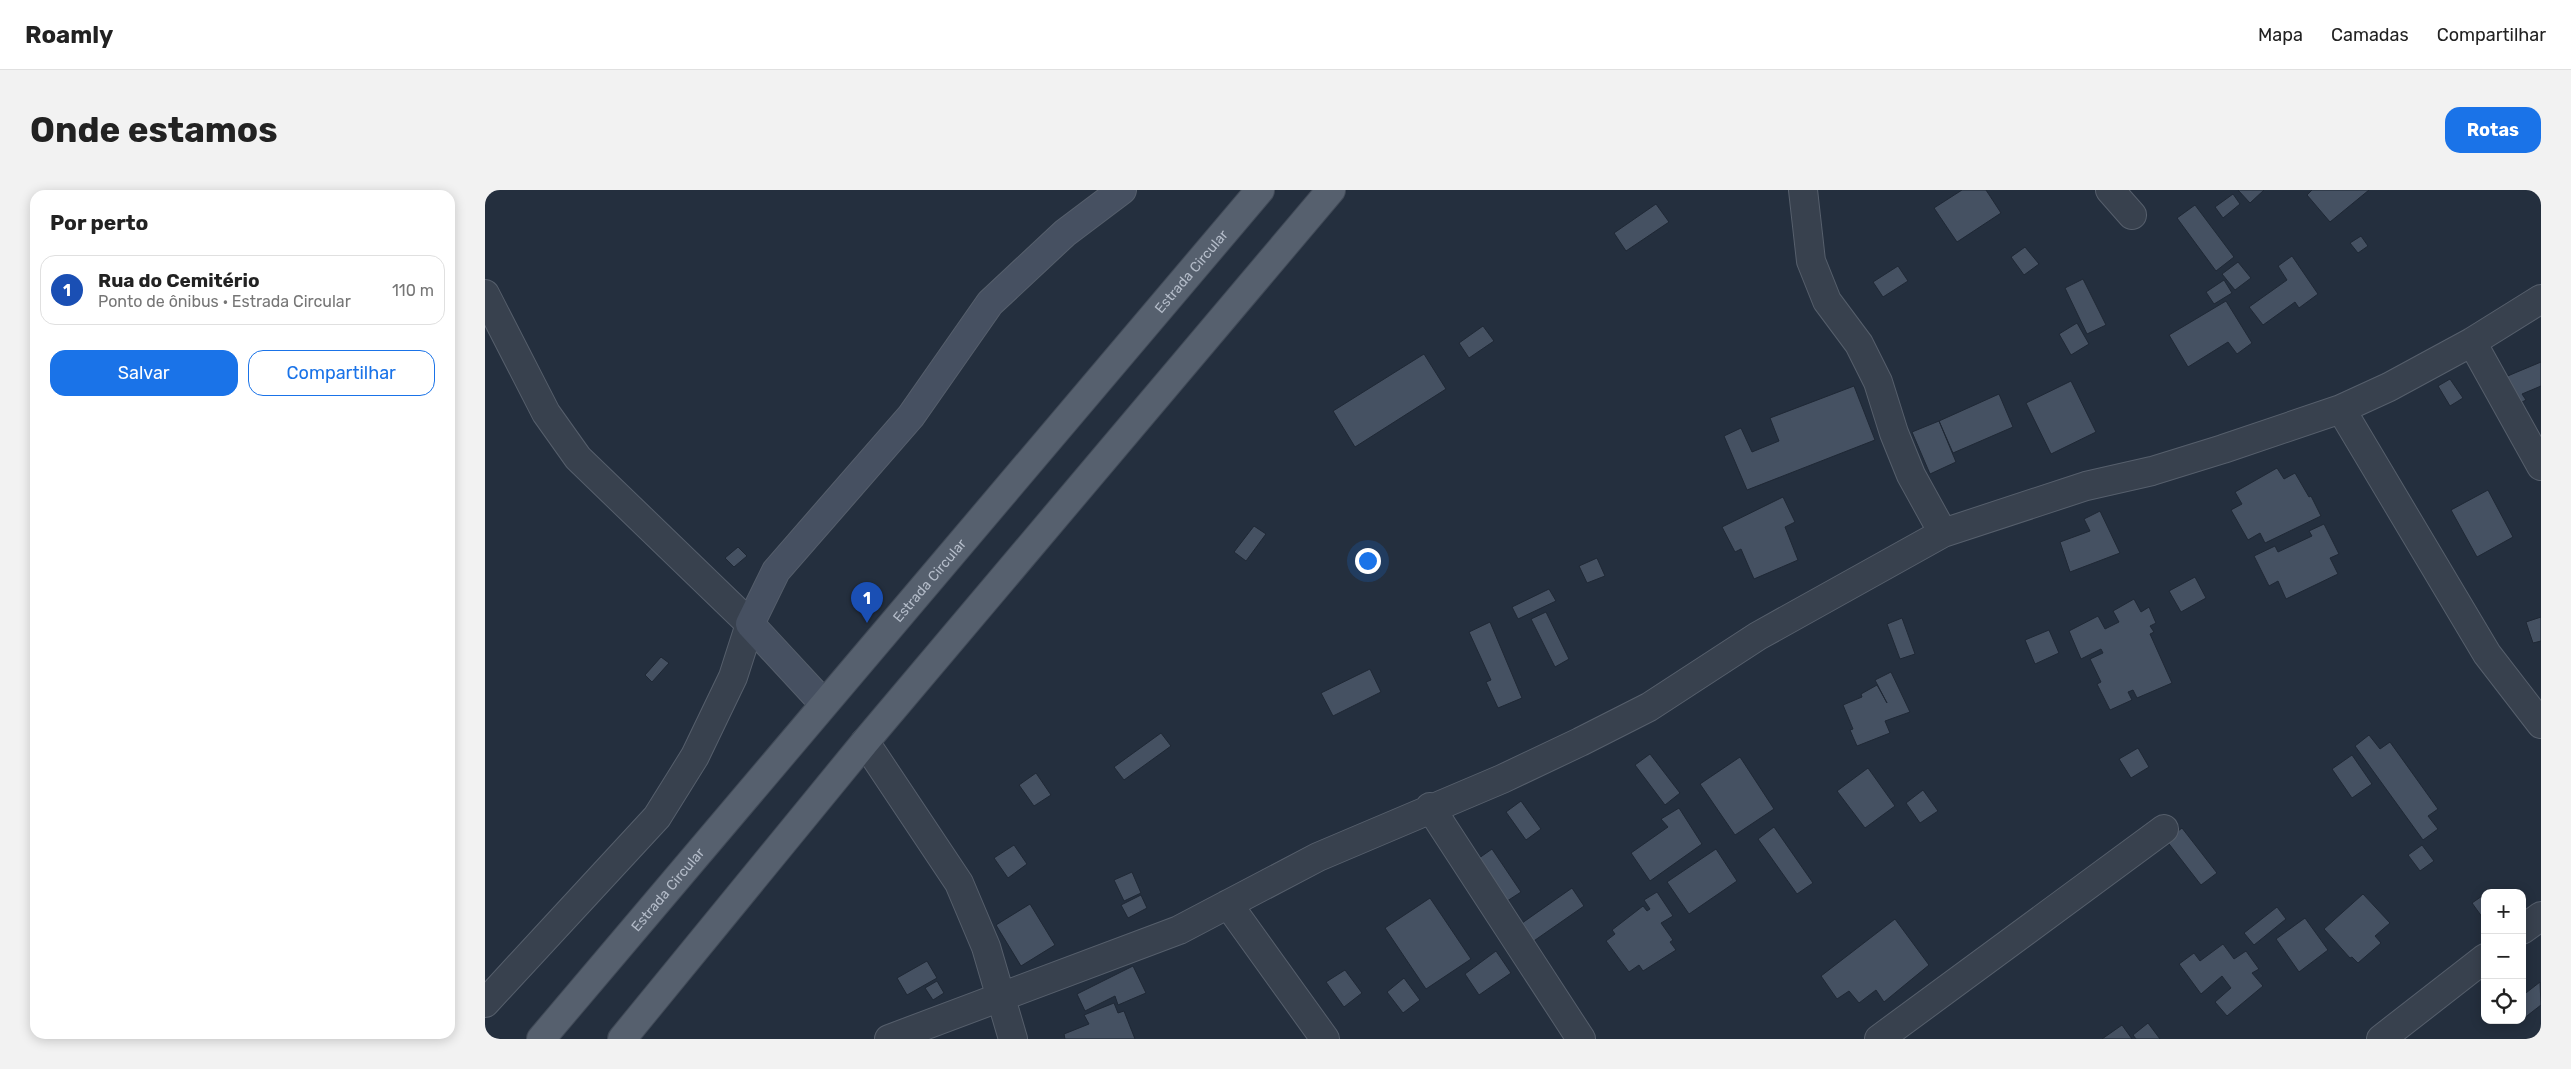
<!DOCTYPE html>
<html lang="pt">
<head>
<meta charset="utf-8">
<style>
	:root { --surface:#fff; --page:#f2f2f2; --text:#222; --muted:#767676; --line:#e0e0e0; --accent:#1a73e8 }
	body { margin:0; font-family:Rubik,sans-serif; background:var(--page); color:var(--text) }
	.controls { position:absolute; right:15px; bottom:15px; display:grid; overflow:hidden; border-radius:10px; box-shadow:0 2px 12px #0003 }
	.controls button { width:45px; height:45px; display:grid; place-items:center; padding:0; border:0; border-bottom:1px solid var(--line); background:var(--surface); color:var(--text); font:25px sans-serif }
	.you { position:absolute; left:882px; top:370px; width:18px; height:18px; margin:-12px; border:4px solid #fff; border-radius:50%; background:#1a73e8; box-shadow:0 0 0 8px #1a73e833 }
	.badge { display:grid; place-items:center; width:32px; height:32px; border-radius:50%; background:var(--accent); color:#fff; font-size:16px; font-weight:700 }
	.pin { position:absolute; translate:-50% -41px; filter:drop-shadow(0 1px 2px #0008) }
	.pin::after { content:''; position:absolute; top:26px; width:18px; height:15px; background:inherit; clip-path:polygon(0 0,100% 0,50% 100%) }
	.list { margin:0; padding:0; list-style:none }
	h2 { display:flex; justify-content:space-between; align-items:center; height:65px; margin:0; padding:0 20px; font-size:21px }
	h2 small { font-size:16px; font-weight:400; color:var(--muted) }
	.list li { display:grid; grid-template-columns:32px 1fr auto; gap:15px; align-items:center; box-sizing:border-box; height:70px; margin:0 10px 10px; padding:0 10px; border:1px solid var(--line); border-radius:15px }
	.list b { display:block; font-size:19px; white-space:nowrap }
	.list p { margin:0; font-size:16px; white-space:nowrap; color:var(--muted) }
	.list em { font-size:16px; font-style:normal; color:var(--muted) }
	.actions { display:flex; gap:10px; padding:15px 20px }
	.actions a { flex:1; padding:11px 0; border:1px solid var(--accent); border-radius:15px; text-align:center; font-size:18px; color:var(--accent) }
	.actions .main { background:var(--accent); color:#fff }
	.icon { flex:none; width:28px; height:28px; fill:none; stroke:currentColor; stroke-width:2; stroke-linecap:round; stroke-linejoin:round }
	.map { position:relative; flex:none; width:2056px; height:849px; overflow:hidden; border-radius:15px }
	header { display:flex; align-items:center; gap:30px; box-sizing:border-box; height:70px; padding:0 25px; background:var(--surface); border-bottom:1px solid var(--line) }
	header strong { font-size:24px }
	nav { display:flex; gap:28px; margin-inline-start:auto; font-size:18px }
	.intro { display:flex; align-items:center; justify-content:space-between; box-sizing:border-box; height:120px; padding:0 30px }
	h1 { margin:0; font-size:35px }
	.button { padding:12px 22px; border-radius:15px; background:var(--accent); color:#fff; font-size:18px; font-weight:700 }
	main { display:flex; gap:30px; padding:0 30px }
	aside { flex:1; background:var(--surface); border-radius:15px; box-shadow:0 2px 12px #0003 }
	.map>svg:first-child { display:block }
	.building { fill:#455162; stroke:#1f2835 }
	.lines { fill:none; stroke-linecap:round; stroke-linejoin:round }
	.street-casing { stroke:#565f6c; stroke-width:30 }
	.secondary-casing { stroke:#565f6c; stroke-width:30 }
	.primary-casing { stroke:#414a57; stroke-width:30 }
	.street { stroke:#38414e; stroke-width:28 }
	.secondary { stroke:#465061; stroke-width:28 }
	.primary { stroke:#56606e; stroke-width:28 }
	.labels { text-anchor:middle; stroke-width:4; stroke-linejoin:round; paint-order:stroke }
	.street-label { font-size:14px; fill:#b4bcc9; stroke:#1d2633 }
</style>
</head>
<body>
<header>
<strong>Roamly</strong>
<nav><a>Mapa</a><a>Camadas</a><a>Compartilhar</a></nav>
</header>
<div class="intro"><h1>Onde estamos</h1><a class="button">Rotas</a></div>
<main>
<aside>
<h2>Por perto<small></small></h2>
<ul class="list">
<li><span class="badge" style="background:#1a4fb4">1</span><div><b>Rua do Cemitério</b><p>Ponto de ônibus · Estrada Circular</p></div><em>110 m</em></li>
</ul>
<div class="actions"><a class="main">Salvar</a><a>Compartilhar</a></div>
</aside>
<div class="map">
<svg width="2056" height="849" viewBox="0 0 2056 849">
	<rect width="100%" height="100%" fill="#242f3e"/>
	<path class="building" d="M 1477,0 L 1501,0 L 1516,23 L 1472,52 L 1449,18 Z
		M 1753,0 L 1779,0 L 1765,13 Z
		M 1827,0 L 1884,0 L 1845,32 L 1822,5 Z
		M 1748,4 L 1755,14 L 1738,28 L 1730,17 Z
		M 1171,14 L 1184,32 L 1141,61 L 1129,43 Z
		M 1710,15 L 1749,67 L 1731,81 L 1692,28 Z
		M 1876,46 L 1883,56 L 1873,63 L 1865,53 Z
		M 1540,57 L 1554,74 L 1539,85 L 1526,67 Z
		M 1807,66 L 1833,104 L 1814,118 L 1810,112 L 1778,135 L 1764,117 L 1802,90 L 1793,76 Z
		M 1753,72 L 1766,88 L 1750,100 L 1737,84 Z
		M 1413,76 L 1423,91 L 1398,107 L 1388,92 Z
		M 1598,89 L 1621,135 L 1602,144 L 1580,98 Z
		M 1739,90 L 1747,103 L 1729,114 L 1721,102 Z
		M 1741,111 L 1767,153 L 1752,164 L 1743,152 L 1703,177 L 1684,145 Z
		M 1592,133 L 1604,154 L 1586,165 L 1574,144 Z
		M 998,136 L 1009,151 L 984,168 L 974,153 Z
		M 939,164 L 961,199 L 870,257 L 848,221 Z
		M 2056,172 L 2056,196 L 2037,204 L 2041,210 L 2027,217 L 2013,190 Z
		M 1965,189 L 1978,208 L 1965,216 L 1953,196 Z
		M 1586,191 L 1611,242 L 1566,264 L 1541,213 Z
		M 1369,196 L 1390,250 L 1262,300 L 1239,246 L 1256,238 L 1267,262 L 1294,251 L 1285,228 Z
		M 1514,204 L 1528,237 L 1468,263 L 1454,231 Z
		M 1454,231 L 1471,272 L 1445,284 L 1427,242 Z
		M 1792,278 L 1799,289 L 1810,283 L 1824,307 L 1826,306 L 1836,326 L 1780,353 L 1775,343 L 1763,350 L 1746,320 L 1757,314 L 1750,302 Z
		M 2003,300 L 2028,347 L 1992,367 L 1966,320 Z
		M 1298,307 L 1310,332 L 1300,337 L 1313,370 L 1269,389 L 1256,359 L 1250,362 L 1237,337 Z
		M 1615,321 L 1635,363 L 1585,382 L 1575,352 L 1605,341 L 1599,329 Z
		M 1839,334 L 1854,364 L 1845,368 L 1853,384 L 1801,409 L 1793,391 L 1784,396 L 1769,366 L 1790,356 L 1793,362 L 1827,346 L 1824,341 Z
		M 769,336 L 781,344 L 761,371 L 749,362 Z
		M 253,357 L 262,366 L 249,377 L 240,368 Z
		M 1112,368 L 1120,386 L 1102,393 L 1094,376 Z
		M 1710,387 L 1721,408 L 1696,422 L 1684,401 Z
		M 1064,399 L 1071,411 L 1033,429 L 1027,417 Z
		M 1649,409 L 1656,422 L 1664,417 L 1671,433 L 1665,436 L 1669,442 L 1665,444 L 1687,493 L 1652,508 L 1648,500 L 1643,502 L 1647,510 L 1625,520 L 1612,494 L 1616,492 L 1605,469 L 1618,463 L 1616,459 L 1596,469 L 1584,441 L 1613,426 L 1620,439 L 1634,432 L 1628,421 Z
		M 1061,422 L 1084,469 L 1070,477 L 1046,429 Z
		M 2056,427 L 2056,451 L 2048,453 L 2041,432 Z
		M 1417,428 L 1430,464 L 1415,469 L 1402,434 Z
		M 1005,432 L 1037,508 L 1013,518 L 1001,492 L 1006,490 L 984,442 Z
		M 1564,440 L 1574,463 L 1550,474 L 1540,450 Z
		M 176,467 L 184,473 L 167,492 L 160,485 Z
		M 885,479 L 896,502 L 848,526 L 836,503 Z
		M 1406,482 L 1425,522 L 1400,531 L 1405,543 L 1372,556 L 1365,540 L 1368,539 L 1358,515 L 1377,507 L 1376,504 L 1392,495 L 1402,513 L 1390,490 Z
		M 676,543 L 686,556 L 639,590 L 629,577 Z
		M 1884,545 L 1895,559 L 1905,552 L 1953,619 L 1943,626 L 1953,639 L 1938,650 L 1870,556 Z
		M 1653,558 L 1664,577 L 1646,588 L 1634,569 Z
		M 1165,564 L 1195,603 L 1180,615 L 1150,575 Z
		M 1867,565 L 1887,594 L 1867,608 L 1847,579 Z
		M 1255,567 L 1289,619 L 1250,645 L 1215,594 Z
		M 1383,578 L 1410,616 L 1380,638 L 1352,601 Z
		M 551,583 L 566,605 L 549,616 L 534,595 Z
		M 1438,600 L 1453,621 L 1435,633 L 1421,613 Z
		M 1036,611 L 1056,639 L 1041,650 L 1021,622 Z
		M 1194,618 L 1217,654 L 1165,691 L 1146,663 L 1183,637 L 1176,629 Z
		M 1289,637 L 1328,693 L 1312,704 L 1273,649 Z
		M 1697,638 L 1732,683 L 1716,695 L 1681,650 Z
		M 529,655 L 542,674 L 523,688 L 509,668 Z
		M 1937,655 L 1949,671 L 1935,681 L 1923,665 Z
		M 1007,659 L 1036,702 L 1016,715 L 987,673 Z
		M 1231,659 L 1252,691 L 1204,724 L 1182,692 Z
		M 647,682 L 656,703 L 639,711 L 629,690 Z
		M 1087,698 L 1099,716 L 1043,755 L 1030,738 Z
		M 1172,702 L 1188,726 L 1176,733 L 1188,750 L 1185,752 L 1191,760 L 1158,781 L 1154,775 L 1144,782 L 1121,751 L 1130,744 L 1127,740 L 1158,716 L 1162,721 L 1165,719 L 1159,710 Z
		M 1878,704 L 1905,733 L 1890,746 L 1896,753 L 1873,773 L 1867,767 L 1865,768 L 1839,739 Z
		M 2000,704 L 2000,731 L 1987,713 Z
		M 656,705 L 662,718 L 643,728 L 636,715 Z
		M 945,708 L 986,769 L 941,799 L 900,738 Z
		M 545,714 L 570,755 L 536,776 L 511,735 Z
		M 1792,717 L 1801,729 L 1769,755 L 1759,743 Z
		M 1820,728 L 1843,760 L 1814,782 L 1791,749 Z
		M 1410,729 L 1444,775 L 1399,812 L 1391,800 L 1374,813 L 1364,801 L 1352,809 L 1336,786 Z
		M 1738,754 L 1749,769 L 1761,761 L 1774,779 L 1767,783 L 1778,796 L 1742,826 L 1730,812 L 1746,798 L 1737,786 L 1716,804 L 1694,774 L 1709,763 L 1715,771 Z
		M 1011,761 L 1026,783 L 994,805 L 980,784 Z
		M 442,771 L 452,788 L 422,805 L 412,788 Z
		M 648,776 L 661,803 L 633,815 L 630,806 L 600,821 L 592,804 Z
		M 860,780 L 877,803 L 859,817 L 841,792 Z
		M 919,788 L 935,810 L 918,823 L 902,802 Z
		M 452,791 L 459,803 L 448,810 L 440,798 Z
		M 2055,792 L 2056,815 L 2038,829 L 2037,806 Z
		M 629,813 L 633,823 L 639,821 L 650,849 L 580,849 L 579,844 L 604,834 L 599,825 Z
		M 1663,833 L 1675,849 L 1651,849 L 1648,845 Z
		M 1637,835 L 1647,849 L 1617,849 Z"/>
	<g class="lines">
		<g class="street-casing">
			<path id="street" d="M 1318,0 L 1326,71 L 1342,111 L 1374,154 L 1393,192 L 1409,243 L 1426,285 L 1458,343
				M 1625,0 L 1647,25
				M 0,104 L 61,223 L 93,268 L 265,434 L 248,487 L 210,566 L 172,627 L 0,813
				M 1987,152 L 2056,276
				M 1856,219 L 2002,464 L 2056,534
				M 380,552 L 474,693 L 501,757 L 528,849
				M 945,617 L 1096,849
				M 743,714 L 840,849
				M 2037,740 L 2056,726
				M 404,849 L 694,740 L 833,667 L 1017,589 L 1095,552 L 1164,517 L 1273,446 L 1458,343 L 1601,296 L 1667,281 L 1738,259 L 1856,219 L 1904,197 L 1987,152 L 2056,109
				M 1394,849 L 1679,639
				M 1896,849 L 2000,768"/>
		</g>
		<g class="secondary-casing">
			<path id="secondary" d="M 339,514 L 265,434 L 291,381 L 426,226 L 505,113 L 580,43 L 637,0"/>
		</g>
		<g class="primary-casing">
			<g id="primary">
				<path id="s1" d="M 56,849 L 775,0"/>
				<path d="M 137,849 L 380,552 L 846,0"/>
			</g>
		</g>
		<use href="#street" class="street"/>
		<use href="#secondary" class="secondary"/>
		<use href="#primary" class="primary"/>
	</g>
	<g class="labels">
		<g class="street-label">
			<text dy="5" stroke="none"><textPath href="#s1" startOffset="1006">Estrada Circular</textPath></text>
			<text dy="5" stroke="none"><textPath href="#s1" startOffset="601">Estrada Circular</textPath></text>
			<text dy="5" stroke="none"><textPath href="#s1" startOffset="196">Estrada Circular</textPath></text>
		</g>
	</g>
</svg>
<div class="controls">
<button>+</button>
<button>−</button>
<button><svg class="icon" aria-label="locate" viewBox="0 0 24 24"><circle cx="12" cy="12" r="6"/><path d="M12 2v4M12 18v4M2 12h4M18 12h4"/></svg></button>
</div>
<div class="you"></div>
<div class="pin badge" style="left:382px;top:433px;background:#1a4fb4">1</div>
</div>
</main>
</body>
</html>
